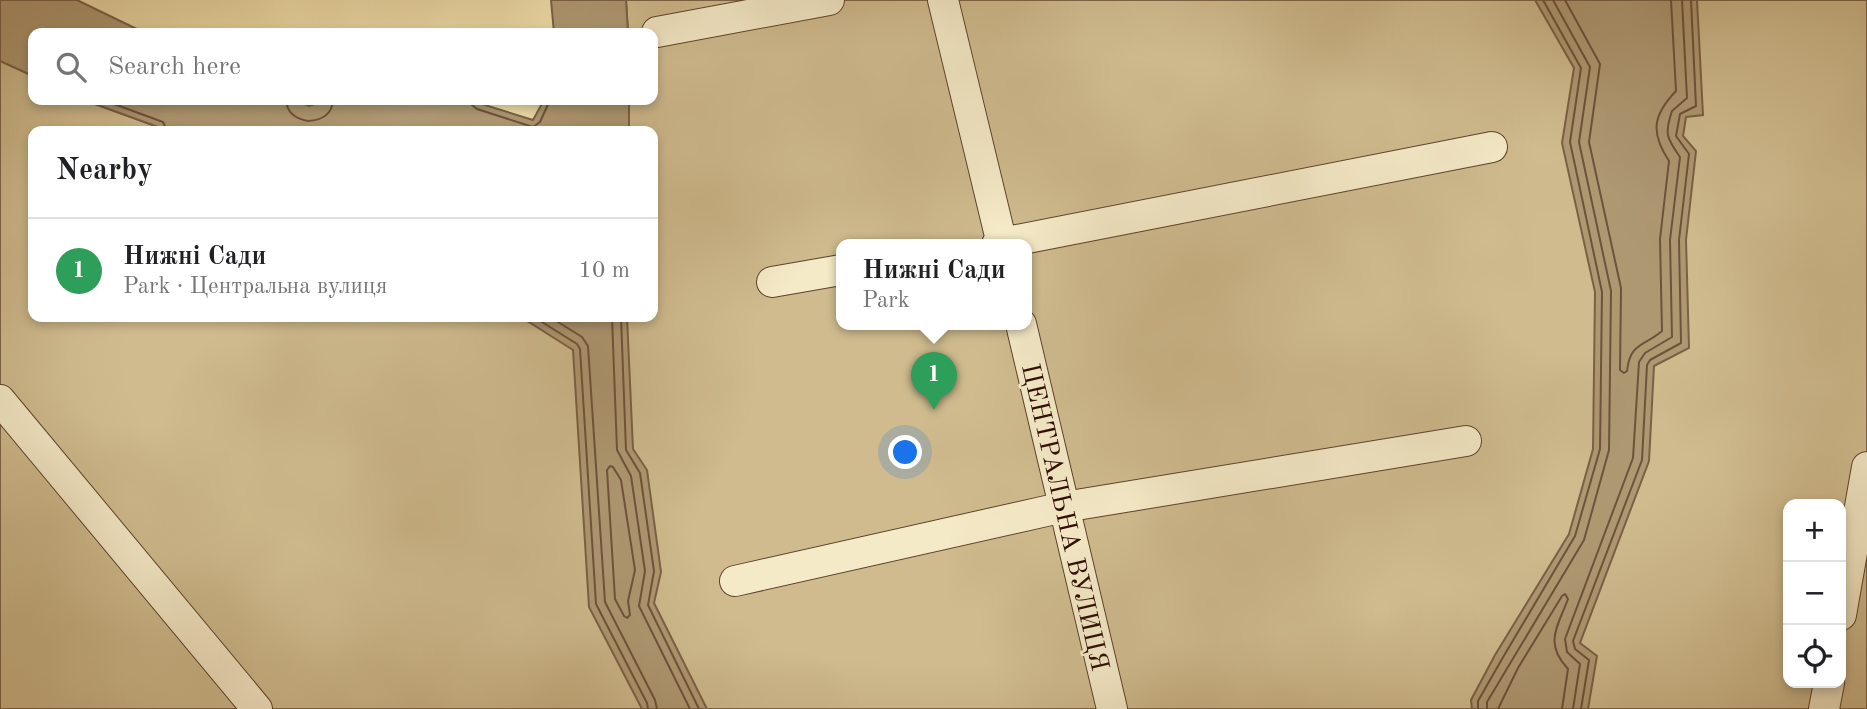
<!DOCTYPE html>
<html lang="en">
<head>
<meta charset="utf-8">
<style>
	:root { --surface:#fff; --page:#f2f2f2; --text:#202124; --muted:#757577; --line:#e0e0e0; --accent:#8f2418 }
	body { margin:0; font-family:"Old Standard TT",serif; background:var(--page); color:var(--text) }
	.controls { position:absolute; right:21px; bottom:21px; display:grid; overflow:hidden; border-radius:14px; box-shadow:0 4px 10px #0003 }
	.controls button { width:63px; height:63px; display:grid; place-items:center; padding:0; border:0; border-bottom:2px solid var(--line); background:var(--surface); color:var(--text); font:35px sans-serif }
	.you { position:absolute; left:906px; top:453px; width:24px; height:24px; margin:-18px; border:5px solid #fff; border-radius:50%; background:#1a73e8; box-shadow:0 0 0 10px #1a73e833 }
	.badge { display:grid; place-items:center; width:46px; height:46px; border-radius:50%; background:var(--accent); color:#fff; font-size:23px; font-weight:700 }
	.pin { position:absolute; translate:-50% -58px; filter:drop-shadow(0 2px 4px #0008) }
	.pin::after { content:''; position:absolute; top:37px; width:24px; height:21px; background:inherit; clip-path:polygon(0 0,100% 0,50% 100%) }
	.popup { position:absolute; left:836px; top:239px; width:196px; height:91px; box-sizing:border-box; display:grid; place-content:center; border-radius:14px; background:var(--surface); filter:drop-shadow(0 2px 5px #0005); font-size:23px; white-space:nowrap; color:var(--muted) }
	.popup b { font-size:26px; color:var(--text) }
	.popup::after { content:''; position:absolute; left:50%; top:100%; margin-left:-14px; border:14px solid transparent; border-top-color:var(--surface) }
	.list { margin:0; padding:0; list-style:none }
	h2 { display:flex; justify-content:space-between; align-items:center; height:91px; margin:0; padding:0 28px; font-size:30px }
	h2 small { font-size:23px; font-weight:400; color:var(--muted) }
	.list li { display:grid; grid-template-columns:46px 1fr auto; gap:21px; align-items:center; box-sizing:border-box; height:105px; padding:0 28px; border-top:2px solid var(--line) }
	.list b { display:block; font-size:26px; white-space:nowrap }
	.list p { margin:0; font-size:23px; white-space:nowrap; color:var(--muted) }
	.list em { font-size:23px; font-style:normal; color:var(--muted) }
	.icon { flex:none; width:38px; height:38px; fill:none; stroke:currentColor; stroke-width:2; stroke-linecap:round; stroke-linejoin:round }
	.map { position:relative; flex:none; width:1867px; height:709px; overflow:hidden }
	.search { position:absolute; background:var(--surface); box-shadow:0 4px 10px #0003; left:28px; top:28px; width:630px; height:77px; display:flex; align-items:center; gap:18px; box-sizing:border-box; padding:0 24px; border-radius:14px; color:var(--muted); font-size:26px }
	.panel { position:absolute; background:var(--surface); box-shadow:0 4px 10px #0003; left:28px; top:126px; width:630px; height:196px; border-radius:14px }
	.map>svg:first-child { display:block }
	.green { fill:#cfbb8e; stroke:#7e6448; stroke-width:2; fill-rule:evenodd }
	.water { fill:#ae9872; stroke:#7b6046; stroke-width:2 }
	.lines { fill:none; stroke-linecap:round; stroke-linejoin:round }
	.shore { stroke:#6e523a; stroke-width:2 }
	.street-casing { stroke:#5e422d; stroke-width:32 }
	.street { stroke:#f5eac8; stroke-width:30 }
	.labels { text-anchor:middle; stroke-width:5; stroke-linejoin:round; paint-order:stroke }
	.street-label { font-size:26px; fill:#2e0d03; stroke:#f5eac8 }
</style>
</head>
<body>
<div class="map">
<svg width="1867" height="709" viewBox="0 0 1867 709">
	<rect width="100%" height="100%" fill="#f0dfab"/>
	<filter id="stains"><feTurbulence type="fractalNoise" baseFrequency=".00286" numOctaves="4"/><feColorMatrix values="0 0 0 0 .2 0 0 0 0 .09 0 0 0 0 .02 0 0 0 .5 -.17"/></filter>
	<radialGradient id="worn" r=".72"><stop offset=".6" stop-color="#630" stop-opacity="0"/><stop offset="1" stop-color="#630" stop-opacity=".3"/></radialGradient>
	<path class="green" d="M 626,0 L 1867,0 L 1867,709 L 0,709 L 0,61 L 33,76 L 33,100 L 84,100 L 169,131 L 33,131 L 33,317 L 653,317 L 653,131 L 629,131 L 629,100 L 653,100 L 653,33 L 628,33 ZM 841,244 L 1027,244 L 1027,324 L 841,324 ZM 1788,504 L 1841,504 L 1841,683 L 1788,683 Z"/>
	<path class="water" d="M 0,0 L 77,0 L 145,33 L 33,33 L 33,76 L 0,61 Z
		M 551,0 L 626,0 L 628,33 L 554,33 Z
		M 1535,0 L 1697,0 L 1703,115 L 1686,117 L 1683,136 L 1696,151 L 1686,240 L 1689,348 L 1654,366 L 1649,461 L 1580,643 L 1597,656 L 1588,709 L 1472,709 L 1471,700 L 1495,655 L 1569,534 L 1593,449 L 1595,292 L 1562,143 L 1574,68 Z
		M 84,100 L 295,100 L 309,106 L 327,100 L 469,100 L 533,120 L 544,100 L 629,100 L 629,131 L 169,131 Z
		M 521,317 L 627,317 L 633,449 L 647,470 L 661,572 L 654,603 L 707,709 L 642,709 L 589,607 L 573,350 Z"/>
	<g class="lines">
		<path class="shore" d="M 1565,0 L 1600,64 L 1589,142 L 1621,288 L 1620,370 L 1624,373 L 1627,371 C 1630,342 1645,346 1662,331 L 1660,239 L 1669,161 C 1650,132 1653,115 1676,91 L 1671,0
			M 103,100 L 163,122 L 167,131
			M 286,100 C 287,113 296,119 308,121 C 322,120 332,115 333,100
			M 472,100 L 472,105 L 477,109 L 533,127 L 540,122 L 550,100
			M 534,317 L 577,344 L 580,349 L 596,604 L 647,703 L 648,709
			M 550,317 L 582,337 L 588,346 L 605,602 L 655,700 L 657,709
			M 612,317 L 617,450 L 631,476 L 645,571 L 639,606 L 690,709
			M 621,317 L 626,450 L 640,473 L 654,571 L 648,605 L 699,709
			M 610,466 L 613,467 L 621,480 L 635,570 L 628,601 L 630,615 L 627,618 L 624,616 L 615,599 L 607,470 Z
			M 1478,709 L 1478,701 L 1502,659 L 1575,536 L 1600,449 L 1602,292 L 1570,142 L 1581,68 L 1543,0
			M 1487,709 L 1487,702 L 1584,540 L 1609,450 L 1611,291 L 1579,142 L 1590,67 L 1553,0
			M 1498,709 L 1518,668 L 1562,596 L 1565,594 L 1568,599 C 1557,628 1544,643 1568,669 L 1562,709
			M 1573,709 L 1580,664 L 1567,652 L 1565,639 L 1633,458 L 1639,362 L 1645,353 L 1672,337 L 1670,240 L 1680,157 C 1667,138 1664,135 1672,111 L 1687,98 L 1682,0
			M 1581,709 L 1589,660 L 1575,649 L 1573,641 L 1642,460 L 1647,365 L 1650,360 L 1681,343 L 1679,240 L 1689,154 L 1676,136 L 1680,114 L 1696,106 L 1691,0"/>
		<g class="street-casing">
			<path id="street" d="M 943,0 L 1002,244
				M 657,32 L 829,0
				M 997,244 L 1492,147
				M 772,282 L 841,270
				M 1021,324 L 1112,709
				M 0,400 L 257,709
				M 735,581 L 1064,507 L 1466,441
				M 1841,615 L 1867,467
				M 1824,709 L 1829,683"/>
		</g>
		<use href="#street" class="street"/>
	</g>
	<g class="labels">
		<g class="street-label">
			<text transform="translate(1066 517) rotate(77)" y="9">ЦЕНТРАЛЬНА ВУЛИЦЯ</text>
		</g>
	</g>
	<rect width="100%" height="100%" filter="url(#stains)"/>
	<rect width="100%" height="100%" fill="url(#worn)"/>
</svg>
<div class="controls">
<button>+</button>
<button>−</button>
<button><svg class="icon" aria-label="locate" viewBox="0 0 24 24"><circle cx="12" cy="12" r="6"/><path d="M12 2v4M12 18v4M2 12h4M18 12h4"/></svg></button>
</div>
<div class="you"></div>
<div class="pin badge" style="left:934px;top:410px;background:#2e9e5b">1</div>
<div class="popup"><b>Нижні Сади</b>Park</div>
<div class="search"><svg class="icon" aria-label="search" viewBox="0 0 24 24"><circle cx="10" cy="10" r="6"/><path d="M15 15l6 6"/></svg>Search here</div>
<section class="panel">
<h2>Nearby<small></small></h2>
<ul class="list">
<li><span class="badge" style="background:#2e9e5b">1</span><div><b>Нижні Сади</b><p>Park · Центральна вулиця</p></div><em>10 m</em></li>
</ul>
</section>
</div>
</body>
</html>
